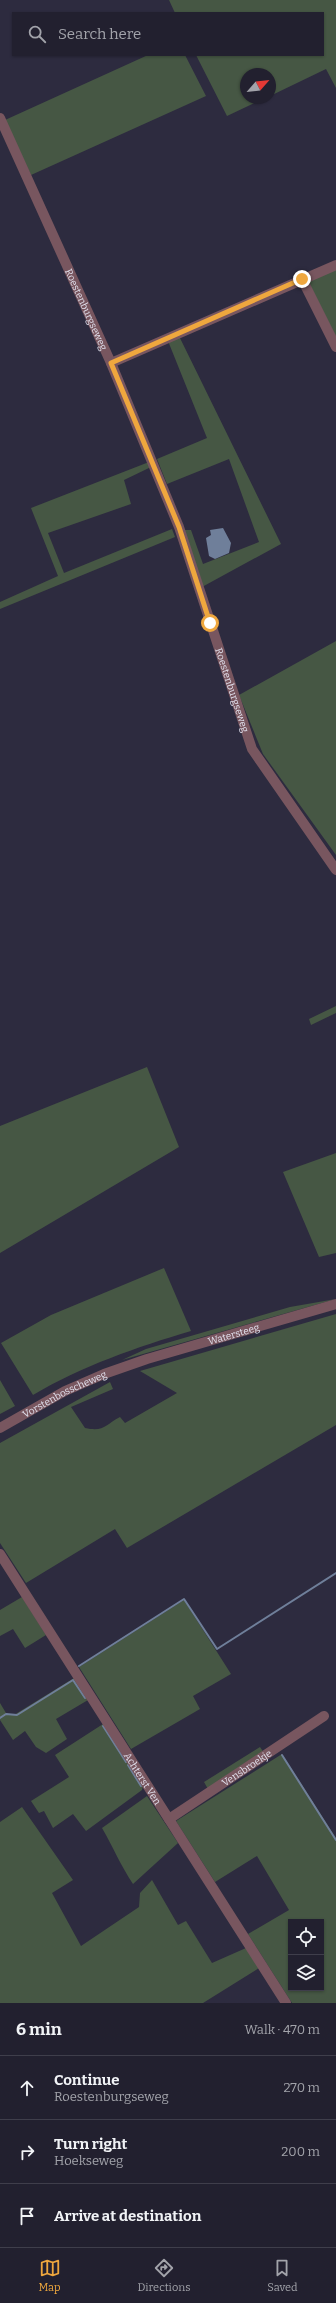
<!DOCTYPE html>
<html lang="en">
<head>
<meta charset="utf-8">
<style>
	:root { --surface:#22202f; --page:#2a2837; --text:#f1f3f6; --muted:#a2a3aa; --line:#3f3e4b; --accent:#efa73e }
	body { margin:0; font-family:Bitter,serif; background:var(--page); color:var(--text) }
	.controls { position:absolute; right:12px; bottom:12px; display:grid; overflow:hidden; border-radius:0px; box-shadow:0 1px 3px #0004 }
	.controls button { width:36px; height:36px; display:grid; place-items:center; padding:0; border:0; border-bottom:1px solid var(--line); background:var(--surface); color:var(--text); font:20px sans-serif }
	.compass { position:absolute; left:240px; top:68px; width:36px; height:36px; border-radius:50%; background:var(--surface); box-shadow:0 1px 3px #0004; rotate:62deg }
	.stop { position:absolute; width:12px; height:12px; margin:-9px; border:3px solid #efa73e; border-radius:50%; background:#fff }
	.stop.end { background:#efa73e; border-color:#fff; box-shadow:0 1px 4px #0008 }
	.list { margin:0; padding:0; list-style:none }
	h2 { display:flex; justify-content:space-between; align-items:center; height:52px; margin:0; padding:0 16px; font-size:17px }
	h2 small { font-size:13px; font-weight:400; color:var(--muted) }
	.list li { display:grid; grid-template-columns:26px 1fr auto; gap:12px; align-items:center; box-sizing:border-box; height:64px; padding:0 16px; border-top:1px solid var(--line) }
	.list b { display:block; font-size:15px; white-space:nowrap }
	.list p { margin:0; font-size:13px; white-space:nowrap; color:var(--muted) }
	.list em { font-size:13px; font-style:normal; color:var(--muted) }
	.icon { flex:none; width:22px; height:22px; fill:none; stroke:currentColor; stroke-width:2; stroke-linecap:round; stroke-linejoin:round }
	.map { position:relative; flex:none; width:336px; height:2003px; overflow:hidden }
	.search { position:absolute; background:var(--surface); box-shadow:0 1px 3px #0004; left:12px; right:12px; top:12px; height:44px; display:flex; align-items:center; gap:10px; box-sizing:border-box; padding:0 14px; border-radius:0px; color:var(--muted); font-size:15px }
	.sheet { height:244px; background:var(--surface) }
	nav { display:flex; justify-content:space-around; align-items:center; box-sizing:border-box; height:56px; border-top:1px solid var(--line); background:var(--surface); font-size:11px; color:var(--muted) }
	nav a { display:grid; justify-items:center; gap:2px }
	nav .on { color:var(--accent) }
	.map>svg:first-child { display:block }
	.green { fill:#465744; fill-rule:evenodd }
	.water { fill:#6f7f9a }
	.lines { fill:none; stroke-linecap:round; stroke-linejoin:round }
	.stream { stroke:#6f7f9a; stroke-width:2 }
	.minor { stroke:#78565f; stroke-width:10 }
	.route { stroke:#efa73e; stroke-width:5 }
	.labels { text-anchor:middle; stroke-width:3; stroke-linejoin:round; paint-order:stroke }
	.street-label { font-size:10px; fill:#e1e0ed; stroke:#2d2b3f }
</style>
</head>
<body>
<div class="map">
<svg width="336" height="2003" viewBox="0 0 336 2003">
	<rect width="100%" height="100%" fill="#2d2b3f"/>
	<path class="green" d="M 169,0 L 336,0 L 336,88 L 326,69 L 270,96 L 270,74 L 246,74 L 246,98 L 265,98 L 227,116 L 196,55 L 323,55 L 323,13 L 175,13 Z
		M 148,55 L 185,55 L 206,96 L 31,175 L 5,120 Z
		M 336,269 L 336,337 L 308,281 Z
		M 179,336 L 281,544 L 202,587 L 183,530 L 191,530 L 203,564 L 259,542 L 229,459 L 167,484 L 157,459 L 207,438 L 168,341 Z
		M 149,462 L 151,467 L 124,480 L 131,504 L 48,533 L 64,573 L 172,529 L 175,537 L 0,609 L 0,602 L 58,576 L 31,508 Z
		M 336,641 L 336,855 L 263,754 L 239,695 Z
		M 336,1006 L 336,1013 L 311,1025 L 309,1019 Z
		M 147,1067 L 179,1147 L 0,1253 L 0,1126 Z
		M 336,1153 L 336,1253 L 319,1257 L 283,1172 Z
		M 164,1268 L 191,1331 C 137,1347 82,1366 33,1395 L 1,1343 L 51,1315 Z
		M 336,1299 L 122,1360 L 146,1349 L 290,1307 Z
		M 336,1314 L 336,1425 L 127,1548 L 115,1529 L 26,1583 L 0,1543 L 0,1443 L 110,1382 L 113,1389 L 71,1407 L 85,1428 C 104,1432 105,1425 120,1417 L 125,1423 L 177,1393 L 140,1371 Z
		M 0,1380 L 15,1406 L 0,1414 Z
		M 22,1597 L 46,1635 L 25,1648 L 13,1629 L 0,1636 L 0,1610 Z
		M 184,1600 L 231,1674 L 193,1696 L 200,1709 L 131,1749 L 79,1667 Z
		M 74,1678 L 88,1700 L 56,1719 L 67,1739 L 46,1753 L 36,1747 L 25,1731 L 13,1740 L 0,1720 L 0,1703 L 6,1713 L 14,1715 Z
		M 103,1724 L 143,1786 L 142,1790 L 86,1831 L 73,1814 L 53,1828 L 44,1811 L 39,1813 L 31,1801 L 69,1777 L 55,1755 Z
		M 260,1747 L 264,1753 L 208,1789 L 204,1782 Z
		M 282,1754 L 336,1838 L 336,2003 L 292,2003 L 248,1934 L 289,1910 L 257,1856 L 215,1882 L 176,1821 ZM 291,1922 L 321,1922 L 321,1988 L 291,1988 Z
		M 147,1796 L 178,1843 L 133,1884 C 121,1866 113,1847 102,1828 Z
		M 22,1807 L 73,1880 L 52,1893 L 81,1946 L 139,1907 L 140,1893 L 152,1880 L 178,1925 L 186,1921 L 212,1963 L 246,1948 L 259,1968 L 203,2003 L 0,2003 L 0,1822 Z"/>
	<path class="water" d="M 223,528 L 231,543 L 229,553 L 215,559 L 209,556 L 206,538 L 211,535 L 210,530 Z"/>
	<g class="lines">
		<path class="stream" d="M 79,1666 L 184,1599 L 217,1649 L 336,1573
			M 0,1718 L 6,1714 L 17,1715 L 73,1680 L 85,1698
			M 103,1726 L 126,1762
			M 282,1755 L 336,1840
			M 128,1765 L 141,1786"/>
		<g class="minor">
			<path id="s1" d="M 0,118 L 111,363 L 179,527 L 252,749 L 336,870"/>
			<path d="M 302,279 L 336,347"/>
			<path d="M 111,363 L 336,265"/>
			<path id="s2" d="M 0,1428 L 65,1391 L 104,1374 L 147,1359 L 336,1304"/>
			<path id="s3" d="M 0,1554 L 286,2003"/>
			<path id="s4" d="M 169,1819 L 324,1716"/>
		</g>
	</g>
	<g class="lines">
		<path class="route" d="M 210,623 L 179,527 L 111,363 L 302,279"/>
	</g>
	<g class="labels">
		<g class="street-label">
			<text dy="4" stroke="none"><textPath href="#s1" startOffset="210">Roestenburgseweg</textPath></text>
			<text dy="4" stroke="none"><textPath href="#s1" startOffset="618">Roestenburgseweg</textPath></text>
			<text dy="4" stroke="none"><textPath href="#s2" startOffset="253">Watersteeg</textPath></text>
			<text dy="4" stroke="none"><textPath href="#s2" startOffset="73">Vorstenbosscheweg</textPath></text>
			<text dy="4" stroke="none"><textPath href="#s4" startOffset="93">Vensbroekje</textPath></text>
			<text dy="4" stroke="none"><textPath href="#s3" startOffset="266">Achterst Ven</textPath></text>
		</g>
	</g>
</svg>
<div class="controls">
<button><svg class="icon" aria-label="locate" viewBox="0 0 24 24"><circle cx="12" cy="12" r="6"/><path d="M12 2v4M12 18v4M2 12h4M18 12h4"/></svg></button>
<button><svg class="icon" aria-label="layers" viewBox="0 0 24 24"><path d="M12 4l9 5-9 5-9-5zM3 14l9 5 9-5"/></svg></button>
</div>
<svg class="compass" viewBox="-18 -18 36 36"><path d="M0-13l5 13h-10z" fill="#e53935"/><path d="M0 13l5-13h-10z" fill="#a2a3aa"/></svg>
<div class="stop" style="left:210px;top:623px"></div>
<div class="stop end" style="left:302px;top:279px"></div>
<div class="search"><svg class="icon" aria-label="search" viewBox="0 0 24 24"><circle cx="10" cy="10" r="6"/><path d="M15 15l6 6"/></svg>Search here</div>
</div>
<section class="sheet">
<h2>6 min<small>Walk · 470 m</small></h2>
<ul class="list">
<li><svg class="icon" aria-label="ahead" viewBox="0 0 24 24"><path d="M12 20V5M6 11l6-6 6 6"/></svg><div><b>Continue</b><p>Roestenburgseweg</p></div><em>270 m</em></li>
<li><svg class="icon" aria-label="right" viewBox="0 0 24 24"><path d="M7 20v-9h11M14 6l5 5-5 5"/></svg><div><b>Turn right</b><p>Hoekseweg</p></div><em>200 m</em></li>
<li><svg class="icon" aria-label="arrive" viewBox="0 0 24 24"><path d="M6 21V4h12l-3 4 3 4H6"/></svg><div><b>Arrive at destination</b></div></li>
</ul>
</section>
<nav>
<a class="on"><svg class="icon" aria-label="map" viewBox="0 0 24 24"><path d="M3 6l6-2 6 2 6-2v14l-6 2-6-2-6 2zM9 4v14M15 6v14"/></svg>Map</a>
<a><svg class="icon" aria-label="directions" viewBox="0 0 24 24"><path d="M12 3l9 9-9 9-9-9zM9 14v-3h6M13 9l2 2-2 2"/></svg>Directions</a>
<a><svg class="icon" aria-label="saved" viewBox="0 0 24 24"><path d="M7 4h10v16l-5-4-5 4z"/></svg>Saved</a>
</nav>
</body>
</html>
